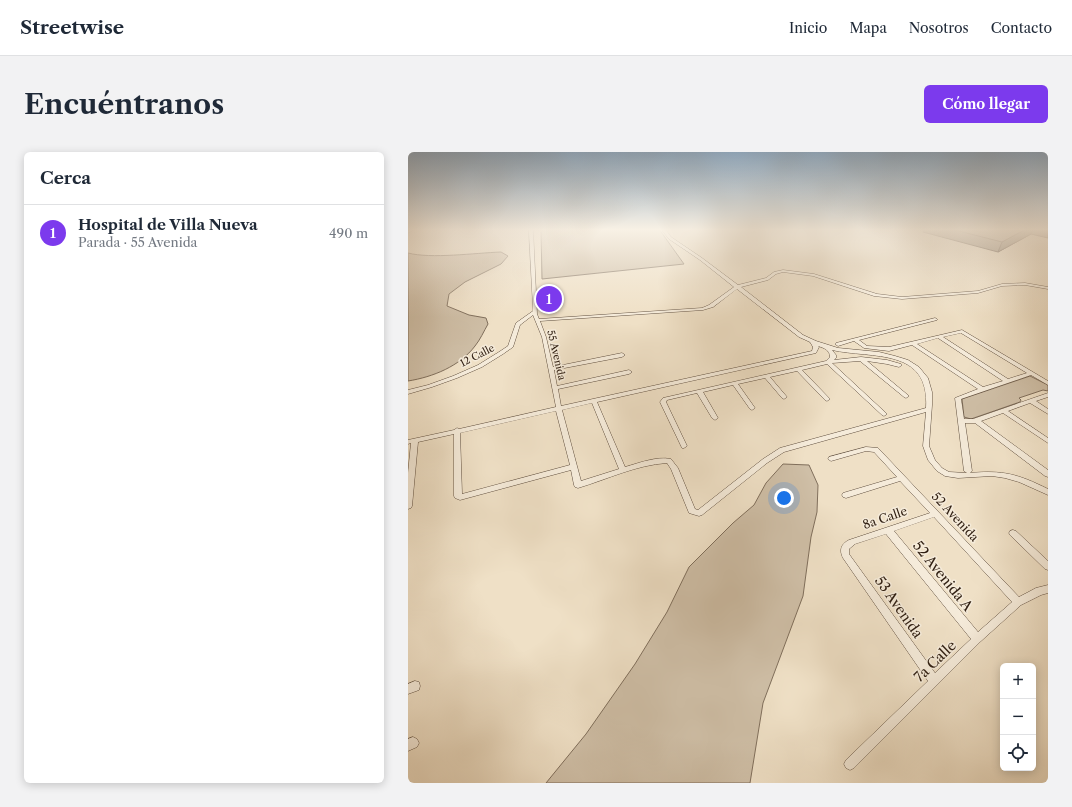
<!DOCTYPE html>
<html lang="es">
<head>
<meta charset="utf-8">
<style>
	:root { --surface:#fff; --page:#f2f2f3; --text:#1f2937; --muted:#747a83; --line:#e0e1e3; --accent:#7c3aed }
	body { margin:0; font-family:"Libre Caslon Text",serif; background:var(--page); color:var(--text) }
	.controls { position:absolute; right:12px; bottom:12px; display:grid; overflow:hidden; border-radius:6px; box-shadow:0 2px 10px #0003 }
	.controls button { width:36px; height:36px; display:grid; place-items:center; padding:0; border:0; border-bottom:1px solid var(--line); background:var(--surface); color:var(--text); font:20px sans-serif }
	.you { position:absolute; left:376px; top:346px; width:14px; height:14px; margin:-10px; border:3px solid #fff; border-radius:50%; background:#1a73e8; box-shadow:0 0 0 6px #1a73e833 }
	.badge { display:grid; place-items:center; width:26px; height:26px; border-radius:50%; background:var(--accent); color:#fff; font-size:13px; font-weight:700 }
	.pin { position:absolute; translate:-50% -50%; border:2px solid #fff; box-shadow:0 1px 4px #0006 }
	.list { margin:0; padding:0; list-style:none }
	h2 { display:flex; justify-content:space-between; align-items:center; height:52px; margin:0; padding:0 16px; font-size:17px }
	h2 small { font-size:13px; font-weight:400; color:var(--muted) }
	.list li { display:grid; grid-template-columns:26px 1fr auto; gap:12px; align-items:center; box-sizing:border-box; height:56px; padding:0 16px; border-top:1px solid var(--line) }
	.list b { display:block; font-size:15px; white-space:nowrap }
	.list p { margin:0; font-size:13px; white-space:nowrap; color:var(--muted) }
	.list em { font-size:13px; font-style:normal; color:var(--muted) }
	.icon { flex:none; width:22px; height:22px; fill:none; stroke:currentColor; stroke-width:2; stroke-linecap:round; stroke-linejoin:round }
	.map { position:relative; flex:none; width:640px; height:631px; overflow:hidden; border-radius:6px }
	header { display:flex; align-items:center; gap:24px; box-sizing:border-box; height:56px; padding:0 20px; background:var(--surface); border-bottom:1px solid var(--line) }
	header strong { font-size:19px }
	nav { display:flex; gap:22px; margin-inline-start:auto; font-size:14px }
	.intro { display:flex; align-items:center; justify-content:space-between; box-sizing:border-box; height:96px; padding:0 24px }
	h1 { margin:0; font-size:28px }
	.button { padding:10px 18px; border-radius:6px; background:var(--accent); color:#fff; font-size:14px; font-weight:700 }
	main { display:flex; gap:24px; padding:0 24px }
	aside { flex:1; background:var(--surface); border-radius:6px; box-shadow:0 2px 10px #0003 }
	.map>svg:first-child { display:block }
	.green { fill:#cfbfa7; stroke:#806f5c }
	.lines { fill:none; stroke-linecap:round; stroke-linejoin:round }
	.minor-casing { stroke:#604f3f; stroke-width:1 }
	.minor { fill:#f5ebda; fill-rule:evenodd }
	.wall { fill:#7e7160; stroke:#301f12 }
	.shaded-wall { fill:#675c4e; stroke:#301f12 }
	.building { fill:#938370; stroke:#301f12 }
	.labels { text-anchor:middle; stroke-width:3; stroke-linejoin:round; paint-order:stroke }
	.far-street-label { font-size:10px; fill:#301f12; stroke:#f5ebda }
	.street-label { font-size:12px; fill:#301f12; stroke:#f5ebda }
	.near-street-label { font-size:14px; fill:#301f12; stroke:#f5ebda }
</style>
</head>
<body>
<header>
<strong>Streetwise</strong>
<nav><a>Inicio</a><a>Mapa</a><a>Nosotros</a><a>Contacto</a></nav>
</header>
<div class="intro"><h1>Encuéntranos</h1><a class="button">Cómo llegar</a></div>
<main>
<aside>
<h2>Cerca<small></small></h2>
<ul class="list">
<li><span class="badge">1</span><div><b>Hospital de Villa Nueva</b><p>Parada · 55 Avenida</p></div><em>490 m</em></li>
</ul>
</aside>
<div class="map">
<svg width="640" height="631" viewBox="0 0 640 631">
	<rect width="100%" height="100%" fill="#efe0c6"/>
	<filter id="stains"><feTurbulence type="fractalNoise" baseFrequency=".005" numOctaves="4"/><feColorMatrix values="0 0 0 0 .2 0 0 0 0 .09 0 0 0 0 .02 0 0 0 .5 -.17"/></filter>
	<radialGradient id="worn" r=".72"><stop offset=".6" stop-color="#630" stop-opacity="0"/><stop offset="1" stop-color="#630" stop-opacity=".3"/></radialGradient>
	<path class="green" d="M 133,77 L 251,77 L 276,112 L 134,127 Z
		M 93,100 L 100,104 L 93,112 L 57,130 L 41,142 L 39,154 L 61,163 L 78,166 L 80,172 C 76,179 72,188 67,194 C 52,214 25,225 0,229 L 0,101 C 23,107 67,101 93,100 Z
		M 622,224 L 640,233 L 640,239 L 635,238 L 611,246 L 613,248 L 612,250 L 563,267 L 556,265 L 554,247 Z
		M 375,312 L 401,313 L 410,333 L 409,360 L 403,385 L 395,444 L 355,551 L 342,631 L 138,631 L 178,582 L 227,512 L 259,460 L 281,415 L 325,371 L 346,353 L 358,331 Z"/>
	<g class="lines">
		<g class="minor-casing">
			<path id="minor" d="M 3,77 L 7,77 L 0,81 L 0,79 Z
				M 121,77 L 125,77 L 129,162 L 131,167 L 294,156 L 301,153 L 326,135 L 292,108 L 261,87 L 253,77 L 257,77 L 263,85 L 294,106 L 330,133 L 358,126 L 366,120 L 375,118 L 406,122 L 469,142 L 494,145 L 570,139 L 594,132 L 617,131 L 640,135 L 640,137 L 617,133 L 594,134 L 570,141 L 494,147 L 466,144 L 405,124 L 375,120 L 368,122 L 360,128 L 333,135 L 395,183 L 408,189 L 430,196 L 471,200 L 487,204 L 500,208 L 511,215 L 520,226 L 524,240 L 524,253 L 521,294 L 527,308 L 534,316 L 541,320 L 559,321 L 556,319 L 547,246 L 570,237 L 504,193 L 481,199 L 456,196 L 446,189 L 430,194 L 427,192 L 428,191 L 527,166 L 529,167 L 529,168 L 451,188 L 459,194 L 481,195 L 554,178 L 640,229 L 640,233 L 623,223 L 553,247 L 556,267 L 565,267 L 640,241 L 640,245 L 628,249 L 640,257 L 640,262 L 622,251 L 600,259 L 640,286 L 640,291 L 595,261 L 573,269 L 640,318 L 640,325 L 637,324 L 567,271 L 557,271 L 564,319 L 562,321 C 595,318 610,322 640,337 L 640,343 L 611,330 L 597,326 L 584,324 L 550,326 L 537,324 L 529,319 L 520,308 L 515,294 L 518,260 L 376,300 L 359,311 L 294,363 L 291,364 L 281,361 L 263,317 L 259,311 C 228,313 200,327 170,336 L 167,335 L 166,333 L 163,318 L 52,348 L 47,346 L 46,344 L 46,282 L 10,290 L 4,354 L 3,356 L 0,357 L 0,321 L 3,291 L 0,292 L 0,288 L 46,278 L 49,276 L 51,277 L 148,255 L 134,185 L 125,163 L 112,173 L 105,195 L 95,202 L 74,215 L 49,226 L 24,235 L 0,242 L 0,238 L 20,233 L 45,224 L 70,213 L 91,200 L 100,194 L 108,171 L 125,159 ZM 329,137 L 391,185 L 402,190 L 405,195 L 404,199 L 153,254 L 150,237 L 221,222 L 224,220 L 221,218 L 149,234 L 146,218 L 214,205 L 217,203 L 214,201 L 145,215 L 138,185 L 132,169 L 295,158 L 305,155 ZM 553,181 L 619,221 L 600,227 L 535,185 ZM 530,186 L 595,229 L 575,235 L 509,192 ZM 410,194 C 416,196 422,198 422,205 L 418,209 L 255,246 L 252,250 L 274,296 L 276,296 L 279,294 L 258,250 L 259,248 L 289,241 L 304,266 L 307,268 L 310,266 L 295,240 L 325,233 L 342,257 L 344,258 L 347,256 L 330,232 L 357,226 L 374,246 L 376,247 L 379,245 L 362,225 L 389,219 L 417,248 L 419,249 L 422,247 L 421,246 L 394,218 L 419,212 L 474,263 L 476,264 L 479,262 L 424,211 L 452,209 L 496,245 L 498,246 L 501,244 L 459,209 L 479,212 L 491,215 L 494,213 L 493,212 L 479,208 L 453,205 L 426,208 L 428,206 L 428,203 L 424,198 C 464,207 522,195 518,256 L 372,296 L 355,307 L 290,358 L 287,357 L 270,316 L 263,307 C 249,304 231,311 217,315 L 189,250 L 408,201 L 411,195 ZM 184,251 L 211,317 L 173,329 L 154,258 ZM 148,259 L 162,313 L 54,342 L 52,281 Z
				M 458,295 L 470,296 L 611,445 L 628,436 L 640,433 L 640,441 L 633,443 L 613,453 L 572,490 L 446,616 L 442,618 L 438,616 L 436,612 L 438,608 L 520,529 L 435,406 C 431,398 433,392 441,388 L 522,361 L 492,329 L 438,346 L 435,345 L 434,343 L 435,341 L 489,325 L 466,300 L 458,299 L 423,309 L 420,307 L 421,305 ZM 526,365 L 604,450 L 570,480 L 486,379 ZM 478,382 L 563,487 L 527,521 L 441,402 L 441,397 L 447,392 Z
				M 605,378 L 608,379 L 640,409 L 640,418 L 637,417 L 602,383 L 601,381 L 602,379 Z
				M 7,529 L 11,530 L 12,534 L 11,538 L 0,542 L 0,532 Z
				M 5,585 L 9,587 L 11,591 L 9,595 L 0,599 L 0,587 Z"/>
		</g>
		<use href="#minor" class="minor"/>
	</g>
	<path class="wall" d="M 516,77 L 640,77 L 640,86 L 623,82 L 590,100 L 515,80 Z"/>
	<path class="shaded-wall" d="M 618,77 L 625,77 L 623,82 L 590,100 L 594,90 Z"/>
	<path class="building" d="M 543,77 L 618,77 L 594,90 Z"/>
	<linearGradient id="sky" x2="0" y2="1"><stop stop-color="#91abc2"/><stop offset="0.47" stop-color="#f8f1e5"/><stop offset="1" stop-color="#f8f1e5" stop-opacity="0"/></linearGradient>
	<rect width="640" height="165" fill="url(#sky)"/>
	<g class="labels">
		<g class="far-street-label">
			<text transform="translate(69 203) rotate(-27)" y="4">12 Calle</text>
			<text transform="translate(149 203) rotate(77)" y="4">55 Avenida</text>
		</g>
		<g class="street-label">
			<text transform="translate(547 365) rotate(47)" y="4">52 Avenida</text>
			<text transform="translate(477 366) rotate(-19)" y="4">8a Calle</text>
		</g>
		<g class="near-street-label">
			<text transform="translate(535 424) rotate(51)" y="5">52 Avenida A</text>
			<text transform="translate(491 455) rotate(55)" y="5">53 Avenida</text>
			<text transform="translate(527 509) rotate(-44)" y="5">7a Calle</text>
		</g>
	</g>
	<rect width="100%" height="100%" filter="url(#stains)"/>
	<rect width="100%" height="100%" fill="url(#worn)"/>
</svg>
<div class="controls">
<button>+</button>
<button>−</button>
<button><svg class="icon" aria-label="locate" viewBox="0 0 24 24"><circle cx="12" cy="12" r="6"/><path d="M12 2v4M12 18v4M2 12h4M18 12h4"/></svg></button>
</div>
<div class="you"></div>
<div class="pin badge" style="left:141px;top:147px">1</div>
</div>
</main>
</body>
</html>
